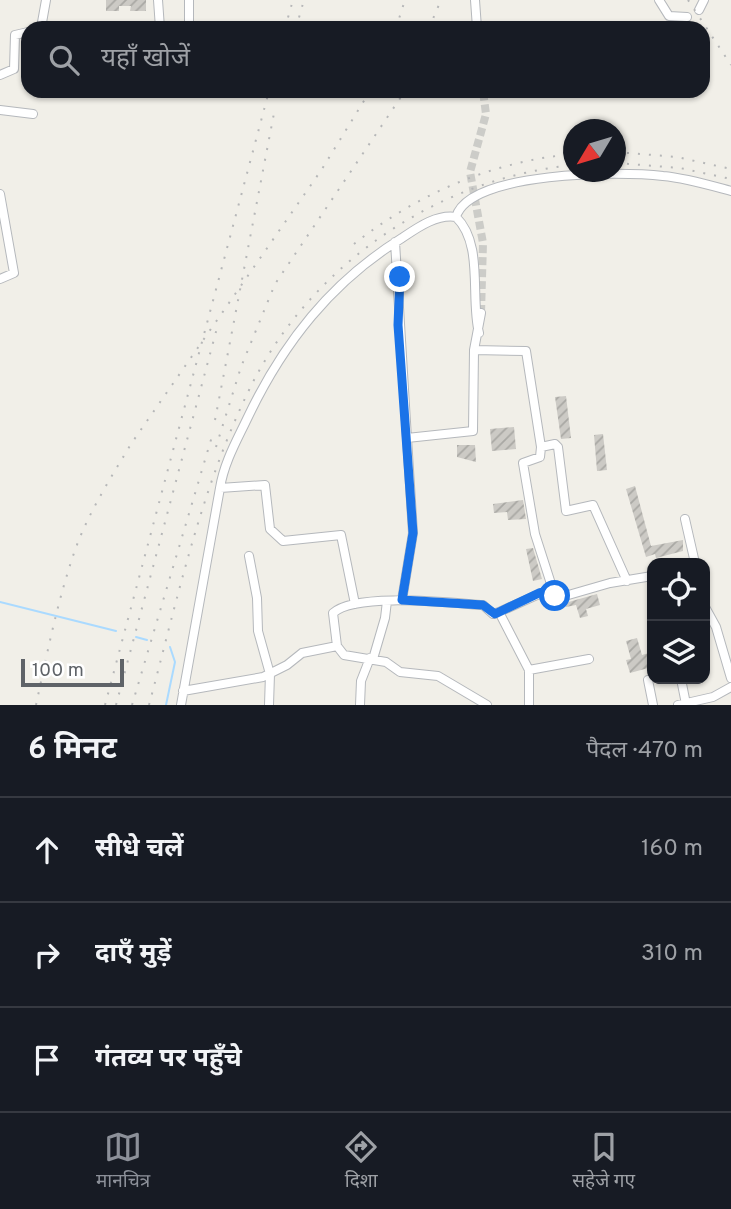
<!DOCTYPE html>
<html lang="hi">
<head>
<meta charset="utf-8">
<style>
	:root { --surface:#171b24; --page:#20242c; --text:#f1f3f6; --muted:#9ea1a6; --line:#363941; --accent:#8c9099 }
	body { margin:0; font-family:Overpass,"Noto Sans Devanagari",sans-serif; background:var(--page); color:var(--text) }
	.controls { position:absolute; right:21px; bottom:21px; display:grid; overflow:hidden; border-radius:14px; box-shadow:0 2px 5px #0004 }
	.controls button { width:63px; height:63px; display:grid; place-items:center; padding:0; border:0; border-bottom:2px solid var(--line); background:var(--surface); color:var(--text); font:35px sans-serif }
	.compass { position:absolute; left:563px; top:119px; width:63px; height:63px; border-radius:50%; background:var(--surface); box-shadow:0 2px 5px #0004; rotate:232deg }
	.scale { position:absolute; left:21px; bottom:18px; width:103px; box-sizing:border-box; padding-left:7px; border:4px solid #5f6368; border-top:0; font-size:19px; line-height:24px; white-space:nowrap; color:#5f6368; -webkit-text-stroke:5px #fff; paint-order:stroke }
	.stop { position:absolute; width:21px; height:21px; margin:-16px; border:5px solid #1a73e8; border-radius:50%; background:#fff }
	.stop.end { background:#1a73e8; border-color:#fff; box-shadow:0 2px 7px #0008 }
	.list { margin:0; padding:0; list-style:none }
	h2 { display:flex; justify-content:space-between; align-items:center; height:91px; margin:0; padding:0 28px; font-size:30px }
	h2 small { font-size:23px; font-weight:400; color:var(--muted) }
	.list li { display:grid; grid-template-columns:46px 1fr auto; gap:21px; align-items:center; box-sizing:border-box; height:105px; padding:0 28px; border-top:2px solid var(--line) }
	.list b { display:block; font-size:26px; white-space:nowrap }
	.list em { font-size:23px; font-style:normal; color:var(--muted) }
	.icon { flex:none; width:38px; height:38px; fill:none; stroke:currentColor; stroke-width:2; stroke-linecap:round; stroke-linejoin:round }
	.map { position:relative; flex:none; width:731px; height:705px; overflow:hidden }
	.search { position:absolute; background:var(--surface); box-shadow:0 2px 5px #0004; left:21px; right:21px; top:21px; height:77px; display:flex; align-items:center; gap:18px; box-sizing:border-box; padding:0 24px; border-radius:21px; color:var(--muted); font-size:26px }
	.sheet { height:406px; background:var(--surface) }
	nav { display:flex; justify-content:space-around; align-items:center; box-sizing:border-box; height:98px; border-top:2px solid var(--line); background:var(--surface); font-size:19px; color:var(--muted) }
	nav a { display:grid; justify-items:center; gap:4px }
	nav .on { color:var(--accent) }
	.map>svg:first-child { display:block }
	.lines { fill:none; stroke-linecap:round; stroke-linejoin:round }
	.stream { stroke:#aadaff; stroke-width:2 }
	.building { fill:url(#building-hatch) }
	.street-tunnel { stroke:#ccccc8; stroke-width:8; stroke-dasharray:8 4; stroke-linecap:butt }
	.street-casing { stroke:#b5b8bc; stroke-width:10 }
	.street { stroke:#fff; stroke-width:8 }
	.rail { stroke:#b6b7b8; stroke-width:2; stroke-dasharray:2 9; stroke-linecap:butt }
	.route { stroke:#1a73e8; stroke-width:9 }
</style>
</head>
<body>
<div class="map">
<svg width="731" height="705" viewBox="0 0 731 705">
	<defs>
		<pattern id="building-hatch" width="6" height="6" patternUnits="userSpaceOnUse" patternTransform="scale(1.75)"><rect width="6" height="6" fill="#cccac5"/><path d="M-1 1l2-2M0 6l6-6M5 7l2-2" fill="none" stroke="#a9a8a4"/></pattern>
	</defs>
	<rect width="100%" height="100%" fill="#f1efe8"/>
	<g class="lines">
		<path class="stream" d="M 0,602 L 116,631
			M 136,637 L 147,640
			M 166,705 L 175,662 L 170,647"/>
	</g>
	<path class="building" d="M 106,0 L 146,0 L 146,11 L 130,11 L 131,6 L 119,6 L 119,11 L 106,11 Z
		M 566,396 L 571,438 L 561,439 L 555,397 Z
		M 514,427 L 516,449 L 492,451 L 490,429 Z
		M 603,434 L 607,470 L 597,471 L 594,435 Z
		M 457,445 L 475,445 L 476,462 L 457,457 Z
		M 635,486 L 651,546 L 683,540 L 683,551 L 656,558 L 655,554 L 646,557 L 626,489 Z
		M 523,500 L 526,519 L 508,520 L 507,512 L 494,513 L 493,504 Z
		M 533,548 L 542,579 L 533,581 L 526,549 Z
		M 597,594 L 600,605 L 586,609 L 588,616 L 580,618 L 576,605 L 566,607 L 565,603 Z
		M 637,638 L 642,655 L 652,652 L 652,667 L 630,673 L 626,660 L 631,659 L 626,641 Z"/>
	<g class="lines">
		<path class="street-tunnel" d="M 481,313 L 483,243 L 470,172 L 486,114 L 483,91"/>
		<g class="street-casing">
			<path id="street" d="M 158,0 L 160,28
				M 475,0 L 477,28
				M 659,0 L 669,16 L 687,17
				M 699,10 L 704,0
				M 41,28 L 46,0
				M 189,28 L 189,0
				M 0,75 L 14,69 L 15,35 L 28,32
				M 0,110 L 33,114
				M 0,194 L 14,273 L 0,279
				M 456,217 C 469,171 621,171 663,176 C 686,178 709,185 731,191
				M 395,242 L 407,438
				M 474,350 L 526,351 L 541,447
				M 220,488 C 224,463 236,442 247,419 C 283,343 331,282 402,238 C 417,228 436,214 456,217 C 484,244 470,298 479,333
				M 685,519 L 695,563
				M 249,556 L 257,598 L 258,631 L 270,674 L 269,705
				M 553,590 L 535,534 L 523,463 L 540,457 L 541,447 L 555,444 L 558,447 L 566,511 L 593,505 L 627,581
				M 402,600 L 413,533 L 407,438 L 473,431 L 474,350 L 481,313
				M 705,607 L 716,627 L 731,678
				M 499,612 L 546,591 L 553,590 L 558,598 L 610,583 L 652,576
				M 337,646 L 333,613 C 355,592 452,603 483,605 L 493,614 L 499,612 L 529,670 L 529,705
				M 373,659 L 385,618 L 387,601
				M 529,670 L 589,659
				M 681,679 L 686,704
				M 648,680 L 653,705
				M 183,691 L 263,677 L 287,665 L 302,653 L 337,646 L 344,655 L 386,662 L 400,672 L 438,676 L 487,705
				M 181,705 L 220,488 L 265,485 L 270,529 L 283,541 L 341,535 L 355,604
				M 360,705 L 361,681 L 370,658
				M 678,705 L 713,697 L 731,687"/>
		</g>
		<use href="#street" class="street"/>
		<path class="rail" d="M 688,0 L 731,65
			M 285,28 L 293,0
			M 296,28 L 304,0
			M 396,28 L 405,0
			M 429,28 L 441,0
			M 616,152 L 677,157 L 731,169
			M 616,163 L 680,168 L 731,179
			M 354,244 C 417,194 493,161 574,154
			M 215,420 L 275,108
			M 216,447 L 241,367 L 275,284 L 405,91
			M 36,705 C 47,654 57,603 74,553 C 87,515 110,479 131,444 L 322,169 L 370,91
			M 105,705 L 269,91
			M 116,705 L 217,328
			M 132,705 L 213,433
			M 149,705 C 178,597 202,483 253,382 C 315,262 439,178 574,165"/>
	</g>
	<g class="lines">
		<path class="route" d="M 400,277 L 398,325 L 413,533 L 402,600 L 483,605 L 495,614 L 539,593 L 553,590 L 555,596"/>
	</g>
</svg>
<div class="controls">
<button><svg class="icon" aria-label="locate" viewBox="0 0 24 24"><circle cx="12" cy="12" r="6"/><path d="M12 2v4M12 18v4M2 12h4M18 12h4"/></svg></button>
<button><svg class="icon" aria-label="layers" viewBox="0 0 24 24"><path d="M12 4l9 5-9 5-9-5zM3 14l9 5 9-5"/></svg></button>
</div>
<svg class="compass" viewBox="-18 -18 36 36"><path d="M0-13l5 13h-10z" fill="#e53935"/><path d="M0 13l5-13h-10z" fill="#9ea1a6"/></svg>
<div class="scale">100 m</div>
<div class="stop" style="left:555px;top:596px"></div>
<div class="stop end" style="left:400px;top:277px"></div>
<div class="search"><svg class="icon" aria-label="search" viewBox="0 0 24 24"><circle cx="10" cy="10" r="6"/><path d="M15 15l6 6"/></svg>यहाँ खोजें</div>
</div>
<section class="sheet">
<h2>6 मिनट<small>पैदल · 470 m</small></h2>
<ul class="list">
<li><svg class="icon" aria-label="ahead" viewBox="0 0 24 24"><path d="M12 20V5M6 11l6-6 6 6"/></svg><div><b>सीधे चलें</b></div><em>160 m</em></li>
<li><svg class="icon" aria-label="right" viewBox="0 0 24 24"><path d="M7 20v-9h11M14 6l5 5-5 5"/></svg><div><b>दाएँ मुड़ें</b></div><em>310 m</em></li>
<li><svg class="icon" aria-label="arrive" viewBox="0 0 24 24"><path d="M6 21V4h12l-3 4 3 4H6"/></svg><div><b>गंतव्य पर पहुँचे</b></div></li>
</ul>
</section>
<nav>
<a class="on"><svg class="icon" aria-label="map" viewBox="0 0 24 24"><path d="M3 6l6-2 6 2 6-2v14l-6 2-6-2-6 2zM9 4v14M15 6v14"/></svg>मानचित्र</a>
<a><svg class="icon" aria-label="directions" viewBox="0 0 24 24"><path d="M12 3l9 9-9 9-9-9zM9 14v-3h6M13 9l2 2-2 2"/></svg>दिशा</a>
<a><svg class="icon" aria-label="saved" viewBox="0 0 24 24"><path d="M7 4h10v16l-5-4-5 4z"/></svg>सहेजे गए</a>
</nav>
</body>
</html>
